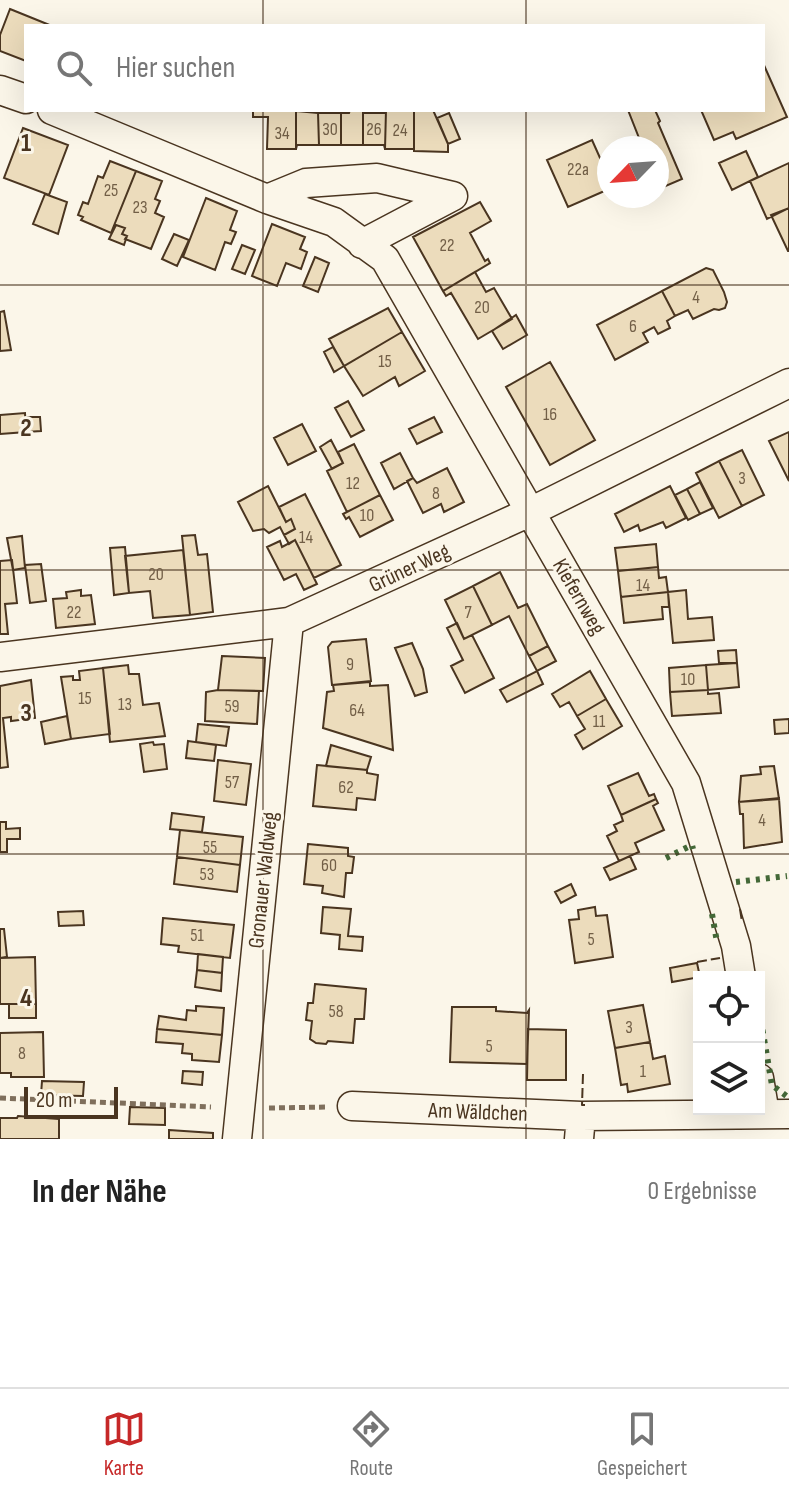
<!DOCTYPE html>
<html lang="de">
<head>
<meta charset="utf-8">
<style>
	:root { --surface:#fff; --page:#f2f2f2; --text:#222; --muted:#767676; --line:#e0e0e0; --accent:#c62828 }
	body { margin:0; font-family:"Sofia Sans Condensed",sans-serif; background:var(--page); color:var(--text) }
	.controls { position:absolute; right:24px; bottom:24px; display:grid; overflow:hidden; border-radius:0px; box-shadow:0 8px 32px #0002 }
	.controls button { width:72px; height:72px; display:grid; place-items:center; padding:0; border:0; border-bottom:2px solid var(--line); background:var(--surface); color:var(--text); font:40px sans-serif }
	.compass { position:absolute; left:597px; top:136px; width:72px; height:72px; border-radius:50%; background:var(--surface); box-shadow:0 8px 32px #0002; rotate:245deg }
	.scale { position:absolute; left:24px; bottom:20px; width:94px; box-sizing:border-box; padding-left:8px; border:4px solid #4a3520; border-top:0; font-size:22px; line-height:28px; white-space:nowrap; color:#4a3520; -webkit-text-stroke:6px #fbf6e9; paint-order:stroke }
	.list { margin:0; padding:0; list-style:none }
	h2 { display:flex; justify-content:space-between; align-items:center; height:104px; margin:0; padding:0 32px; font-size:34px }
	h2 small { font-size:26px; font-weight:400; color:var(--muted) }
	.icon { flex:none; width:44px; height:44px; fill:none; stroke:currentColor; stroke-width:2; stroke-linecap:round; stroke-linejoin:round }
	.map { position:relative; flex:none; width:789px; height:1139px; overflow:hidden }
	.search { position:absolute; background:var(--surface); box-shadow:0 8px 32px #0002; left:24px; right:24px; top:24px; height:88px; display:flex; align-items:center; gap:20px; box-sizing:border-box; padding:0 28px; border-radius:0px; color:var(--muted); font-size:30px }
	.sheet { height:248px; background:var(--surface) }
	nav { display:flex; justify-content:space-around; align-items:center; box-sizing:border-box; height:112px; border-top:2px solid var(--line); background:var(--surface); font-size:22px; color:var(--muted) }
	nav a { display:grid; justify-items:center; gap:4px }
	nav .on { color:var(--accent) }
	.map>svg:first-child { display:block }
	.building { fill:#ecdcbc; stroke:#4a3520; stroke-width:2 }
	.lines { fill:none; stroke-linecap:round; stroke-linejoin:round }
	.street-casing { stroke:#4a3520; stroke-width:31 }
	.path { stroke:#7f6f5c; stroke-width:5; stroke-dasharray:6 4; stroke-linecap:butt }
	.street { stroke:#fbf6e9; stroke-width:28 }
	.hedge { stroke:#436837; stroke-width:6; stroke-dasharray:4 6; stroke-linecap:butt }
	.fence { stroke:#4a3520; stroke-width:2; stroke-dasharray:10 4; stroke-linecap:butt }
	.grid { fill:none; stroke:#4a3520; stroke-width:2; stroke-opacity:0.55 }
	.labels { text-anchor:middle; stroke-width:6; stroke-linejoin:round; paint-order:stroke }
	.number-label { font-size:18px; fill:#725f47 }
	.street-label { font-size:22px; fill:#4a3520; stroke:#fbf6e9 }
	.grid-label { font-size:26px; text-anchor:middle; font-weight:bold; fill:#4a3520; stroke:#fbf6e9; stroke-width:6; stroke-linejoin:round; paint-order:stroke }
</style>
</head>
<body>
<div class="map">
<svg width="789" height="1139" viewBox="0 0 789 1139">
	<rect width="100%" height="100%" fill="#fbf6e9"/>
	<path class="building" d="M 10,9 L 52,26 L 26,26 L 26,61 L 0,51 L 0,35 Z
		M 763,63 L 787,117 L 736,139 L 733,132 L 714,140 L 701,110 L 763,110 Z
		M 253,110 L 296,111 L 296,149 L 267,149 L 268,117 L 253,117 Z
		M 350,110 L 363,110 L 363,145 L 341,145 L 341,113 L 349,113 Z
		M 386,110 L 385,149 L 384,145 L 363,145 L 363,113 L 385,113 Z
		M 386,110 L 414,111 L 414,149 L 385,149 Z
		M 386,110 L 433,110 L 448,144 L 448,152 L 414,151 L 414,111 Z
		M 628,110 L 655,110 L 660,121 L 658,123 L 682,179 L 661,188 L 657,179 L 657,148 L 643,148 Z
		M 296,111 L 318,113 L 319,145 L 297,145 L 296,149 Z
		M 318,113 L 341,113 L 341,145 L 319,145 Z
		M 449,113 L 460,139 L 448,144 L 437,118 Z
		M 23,128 L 68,145 L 49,195 L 4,178 Z
		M 592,140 L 609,178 L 609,189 L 568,207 L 547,160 Z
		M 746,151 L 758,177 L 732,190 L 719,163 Z
		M 110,161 L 136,171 L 111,233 L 81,220 L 83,217 L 78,215 L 83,202 L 88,204 L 98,176 L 103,178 Z
		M 789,163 L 789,208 L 767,219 L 750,181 Z
		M 136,171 L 162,181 L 155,199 L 160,201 L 155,213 L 164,217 L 151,249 L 125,239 L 127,236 L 122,234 L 125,228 L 116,225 L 111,233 Z
		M 45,194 L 67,202 L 58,234 L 33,224 Z
		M 206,198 L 237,211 L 230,230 L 236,232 L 231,244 L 225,242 L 215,270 L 183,257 Z
		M 480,202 L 491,221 L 470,233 L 485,261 L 488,259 L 490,263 L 443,291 L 413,237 Z
		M 789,208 L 789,251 L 788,251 L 771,215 Z
		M 272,224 L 305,237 L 300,249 L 307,252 L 301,269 L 286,263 L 277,286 L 252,276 Z
		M 116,225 L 125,228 L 122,234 L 127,236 L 124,245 L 109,239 Z
		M 174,234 L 189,240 L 177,266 L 162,259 Z
		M 242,245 L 255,250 L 245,274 L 232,269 Z
		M 315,257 L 329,263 L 318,292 L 303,286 Z
		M 706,268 L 713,270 L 724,292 L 727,302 L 725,308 L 719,310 L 714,309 L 693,319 L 688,310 L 675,316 L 662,291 Z
		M 475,272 L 486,292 L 494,288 L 512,319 L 478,339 L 451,293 L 446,296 L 443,291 Z
		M 662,291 L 675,316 L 667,321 L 670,328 L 658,334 L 654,327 L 643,333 L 648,342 L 615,360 L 597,325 Z
		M 388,308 L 402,332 L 344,366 L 329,339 Z
		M 4,311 L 11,350 L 0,351 L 0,312 Z
		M 516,315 L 527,335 L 503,349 L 492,331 Z
		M 402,332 L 425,371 L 399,386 L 395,377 L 363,396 L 344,366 Z
		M 333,347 L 344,366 L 334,372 L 324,352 Z
		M 550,362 L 595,440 L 550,465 L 506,387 Z
		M 348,401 L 364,430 L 351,437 L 335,408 Z
		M 25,413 L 26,432 L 0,434 L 0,415 Z
		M 25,417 L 40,417 L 41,431 L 26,432 Z
		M 434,417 L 442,432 L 417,444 L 409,429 Z
		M 302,424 L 316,451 L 288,465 L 274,438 Z
		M 789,432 L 789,481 L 769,441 Z
		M 331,440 L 343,463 L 332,469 L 320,447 Z
		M 354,444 L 380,495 L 347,512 L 327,471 L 343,463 L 338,452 Z
		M 742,450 L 764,495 L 742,506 L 719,461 Z
		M 400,453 L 413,478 L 394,489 L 381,463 Z
		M 719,461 L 742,506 L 719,518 L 696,473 Z
		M 447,468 L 464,502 L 444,512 L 441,504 L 423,513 L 407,481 L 413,478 L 417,483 Z
		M 700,482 L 713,508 L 700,514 L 687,489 Z
		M 268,486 L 286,522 L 291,519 L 295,529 L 284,535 L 280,527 L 269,533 L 264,529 L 253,531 L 238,502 Z
		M 670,486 L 686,518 L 666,528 L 663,522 L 640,531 L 638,525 L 624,532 L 615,514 Z
		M 687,489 L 700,514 L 688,520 L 675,495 Z
		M 305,494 L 341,565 L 314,578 L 295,540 L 289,544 L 284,535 L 295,529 L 291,519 L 286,522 L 279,507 Z
		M 380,495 L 393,520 L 360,537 L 349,517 L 346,519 L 343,514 Z
		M 195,535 L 198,555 L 207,554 L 213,612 L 190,615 L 182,536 Z
		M 22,536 L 25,568 L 13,570 L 7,538 Z
		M 295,540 L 317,584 L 304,590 L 296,574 L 284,580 L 267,547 L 280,541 L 282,547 Z
		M 656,544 L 658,567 L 618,571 L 615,548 Z
		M 125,547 L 129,593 L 114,595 L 110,548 Z
		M 183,550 L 190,615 L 153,618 L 150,591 L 129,593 L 125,556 Z
		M 12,560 L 17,603 L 5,604 L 8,634 L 0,634 L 0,561 Z
		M 41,564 L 46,601 L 30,603 L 25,565 Z
		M 658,567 L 659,578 L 666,577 L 668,592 L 621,597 L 618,571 Z
		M 500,572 L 518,608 L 527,604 L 548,646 L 529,656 L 509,616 L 492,625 L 473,586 Z
		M 473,586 L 492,625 L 464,639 L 445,600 Z
		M 81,590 L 81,596 L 91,595 L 95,624 L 56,628 L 53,599 L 67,598 L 66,592 Z
		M 686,590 L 688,619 L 712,617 L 714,640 L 673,643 L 668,592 Z
		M 668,592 L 669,607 L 662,607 L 663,619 L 624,623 L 621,597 Z
		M 457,623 L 464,639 L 472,635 L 494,678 L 465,693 L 451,666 L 463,660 L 447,628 Z
		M 366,639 L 371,681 L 332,685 L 328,647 L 332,642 Z
		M 412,643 L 423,669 L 427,692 L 415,696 L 395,648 Z
		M 548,646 L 556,661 L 537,671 L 529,656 Z
		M 736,650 L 737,663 L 719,663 L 718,651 Z
		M 222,656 L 265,658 L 263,691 L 218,690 Z
		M 737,663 L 739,687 L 708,690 L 706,665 Z
		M 128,665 L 129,674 L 139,674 L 143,705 L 159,703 L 165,736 L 110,742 L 103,668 Z
		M 706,665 L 708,690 L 670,692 L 669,668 Z
		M 103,668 L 110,734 L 71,739 L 61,677 L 73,676 L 73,680 L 80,680 L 79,671 Z
		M 537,671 L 543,684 L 507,702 L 500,690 Z
		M 590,671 L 606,699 L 577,716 L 569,702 L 560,707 L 552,694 Z
		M 31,680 L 35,718 L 11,721 L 11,717 L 3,718 L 8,767 L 0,768 L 0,686 Z
		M 370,682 L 370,686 L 388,685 L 393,750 L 323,728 L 327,692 L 334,691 L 333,685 Z
		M 218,690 L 259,691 L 257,724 L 205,721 L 206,692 Z
		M 708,690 L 708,694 L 719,693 L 721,713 L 672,716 L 670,692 Z
		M 606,699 L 622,726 L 583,749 L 575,735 L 585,729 L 577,716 Z
		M 67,716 L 71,739 L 45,744 L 41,722 Z
		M 789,719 L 789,733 L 775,734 L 774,720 Z
		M 198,724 L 229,727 L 226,746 L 196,742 Z
		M 188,741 L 216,745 L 214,761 L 186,758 Z
		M 153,742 L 154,745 L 164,744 L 167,769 L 144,772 L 140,744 Z
		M 331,745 L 371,757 L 367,770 L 326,766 Z
		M 218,760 L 251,764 L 246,805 L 214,801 Z
		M 317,765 L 367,770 L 367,773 L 378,775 L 375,800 L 357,798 L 356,810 L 313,806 Z
		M 774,766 L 779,799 L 739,802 L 741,776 L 761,774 L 760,767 Z
		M 638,773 L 649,796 L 654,794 L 656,799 L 621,815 L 608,786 Z
		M 779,798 L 782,842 L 744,848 L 743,814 L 740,814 L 739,802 Z
		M 656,799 L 658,803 L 653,806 L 664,830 L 635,843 L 639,852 L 619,861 L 607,836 L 617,831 L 614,825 L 623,821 L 621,815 Z
		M 172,813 L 204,817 L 202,832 L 170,829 Z
		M 0,822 L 6,822 L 6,829 L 20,828 L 20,839 L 7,839 L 7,852 L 0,852 Z
		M 180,830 L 243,837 L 240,865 L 177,857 Z
		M 308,844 L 348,848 L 348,856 L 354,857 L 352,873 L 346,873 L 344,897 L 322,893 L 323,886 L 304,884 Z
		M 630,856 L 636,869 L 610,880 L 604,868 Z
		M 177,857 L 240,865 L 237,892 L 174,884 Z
		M 571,884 L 576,895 L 561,903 L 555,892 Z
		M 323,907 L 351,909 L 348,936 L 363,937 L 362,951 L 339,949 L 340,935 L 321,933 Z
		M 595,907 L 596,916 L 607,915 L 613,957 L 575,963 L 569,920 L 579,919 L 578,910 Z
		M 83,911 L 84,925 L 59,926 L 58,912 Z
		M 163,918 L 234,925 L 230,958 L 178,952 L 179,946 L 161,944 Z
		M 0,929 L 4,929 L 7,957 L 0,958 Z
		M 198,954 L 223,957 L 222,973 L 197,970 Z
		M 35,957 L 36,1004 L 0,1004 L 0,958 Z
		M 697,963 L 700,977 L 672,982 L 670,968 Z
		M 197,970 L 222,973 L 221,991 L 195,987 Z
		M 315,984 L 366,989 L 364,1019 L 355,1019 L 353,1043 L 328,1041 L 326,1044 L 316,1043 L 310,1039 L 312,1021 L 306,1020 L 308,1003 L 313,1003 Z
		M 9,1004 L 36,1004 L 36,1018 L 9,1018 Z
		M 643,1005 L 650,1042 L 615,1048 L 608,1011 Z
		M 196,1006 L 224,1008 L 222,1035 L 157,1029 L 159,1016 L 186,1020 L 187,1010 L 196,1011 Z
		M 452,1007 L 496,1007 L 496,1011 L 527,1013 L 529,1010 L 527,1064 L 450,1062 Z
		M 157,1029 L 222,1035 L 219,1062 L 192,1060 L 192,1054 L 182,1053 L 183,1044 L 156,1042 Z
		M 528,1029 L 566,1030 L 566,1080 L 527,1080 Z
		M 43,1032 L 44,1077 L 11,1077 L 11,1073 L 0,1073 L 0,1033 Z
		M 650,1042 L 653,1059 L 665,1056 L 670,1084 L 628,1092 L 627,1084 L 621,1085 L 615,1048 Z
		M 183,1071 L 203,1072 L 202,1085 L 182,1083 Z
		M 42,1081 L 84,1082 L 83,1096 L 41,1095 Z
		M 130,1107 L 165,1108 L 165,1125 L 129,1124 Z
		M 18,1116 L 59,1119 L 59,1139 L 0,1139 L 0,1118 L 17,1118 Z
		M 169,1130 L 213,1133 L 213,1139 L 169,1139 Z"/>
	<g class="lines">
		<g class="street-casing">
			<path id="street" d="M 0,90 L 26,99
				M 52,110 L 267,199 L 334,222 L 385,259 L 686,783 L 736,946 L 741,977
				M 267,199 L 306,183 L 377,178 L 453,196 L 362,244
				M 0,657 L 289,622 L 532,511 L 789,383
				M 759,1078 L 765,1114
				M 352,1106 L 581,1116 L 579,1139
				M 581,1116 L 789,1114
				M 237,1139 L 289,622"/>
		</g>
		<path class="path" d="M 0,1098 L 211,1107
			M 269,1108 L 327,1107"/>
		<use href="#street" class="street"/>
		<path class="hedge" d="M 666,858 L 692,845 L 693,849
			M 736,882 L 787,876
			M 712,914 L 717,942
			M 759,1010 L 772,1085 L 789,1098"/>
		<path class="fence" d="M 740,909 L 742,922
			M 697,962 L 720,958
			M 583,1074 L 582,1105 L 585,1105"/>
	</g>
	<path class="grid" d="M 263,0 L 263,26M 526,0 L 526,26M 263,110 L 263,1139M 526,110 L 526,1139M 0,285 L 789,285M 0,570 L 789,570M 0,854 L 789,854"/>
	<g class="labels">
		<g class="number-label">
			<text x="330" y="135">30</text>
			<text x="374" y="135">26</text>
			<text x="400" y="136">24</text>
			<text x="282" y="139">34</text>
			<text x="578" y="175">22a</text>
			<text x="111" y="196">25</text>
			<text x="140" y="213">23</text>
			<text x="447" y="251">22</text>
			<text x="696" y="303">4</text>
			<text x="482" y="313">20</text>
			<text x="633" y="332">6</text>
			<text x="385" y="367">15</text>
			<text x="550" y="420">16</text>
			<text x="742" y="484">3</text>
			<text x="353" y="489">12</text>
			<text x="436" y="499">8</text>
			<text x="367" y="521">10</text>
			<text x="306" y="543">14</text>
			<text x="156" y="580">20</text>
			<text x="643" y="591">14</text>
			<text x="74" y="618">22</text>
			<text x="468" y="618">7</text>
			<text x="350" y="670">9</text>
			<text x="688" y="685">10</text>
			<text x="85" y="704">15</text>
			<text x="125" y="710">13</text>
			<text x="232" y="712">59</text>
			<text x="357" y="716">64</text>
			<text x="599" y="727">11</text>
			<text x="232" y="788">57</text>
			<text x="346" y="793">62</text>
			<text x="762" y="826">4</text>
			<text x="210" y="853">55</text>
			<text x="329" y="871">60</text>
			<text x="207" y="880">53</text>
			<text x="197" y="941">51</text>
			<text x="591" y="945">5</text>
			<text x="336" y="1017">58</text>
			<text x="629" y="1033">3</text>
			<text x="489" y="1052">5</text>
			<text x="22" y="1059">8</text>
			<text x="643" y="1077">1</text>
		</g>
		<g class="street-label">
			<text transform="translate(409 567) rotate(-25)" y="8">Grüner Weg</text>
			<text transform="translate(580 596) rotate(60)" y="8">Kiefernweg</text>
			<text transform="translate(262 880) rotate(-84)" y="8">Gronauer Waldweg</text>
			<text transform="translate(478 1111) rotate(2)" y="8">Am Wäldchen</text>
		</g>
	</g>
	<g class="grid-label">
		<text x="26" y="151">1</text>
		<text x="26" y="436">2</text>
		<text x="26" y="721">3</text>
		<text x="26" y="1006">4</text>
	</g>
</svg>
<div class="controls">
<button><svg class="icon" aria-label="locate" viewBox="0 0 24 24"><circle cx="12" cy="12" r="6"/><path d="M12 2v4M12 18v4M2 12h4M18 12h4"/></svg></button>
<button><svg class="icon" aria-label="layers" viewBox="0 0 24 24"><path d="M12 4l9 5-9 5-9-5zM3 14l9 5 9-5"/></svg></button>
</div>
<svg class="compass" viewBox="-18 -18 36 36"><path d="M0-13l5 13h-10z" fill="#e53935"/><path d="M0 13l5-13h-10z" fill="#767676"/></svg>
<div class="scale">20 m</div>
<div class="search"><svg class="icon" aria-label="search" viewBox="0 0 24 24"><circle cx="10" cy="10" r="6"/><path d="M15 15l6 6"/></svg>Hier suchen</div>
</div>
<section class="sheet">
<h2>In der Nähe<small>0 Ergebnisse</small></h2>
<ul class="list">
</ul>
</section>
<nav>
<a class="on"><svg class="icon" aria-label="map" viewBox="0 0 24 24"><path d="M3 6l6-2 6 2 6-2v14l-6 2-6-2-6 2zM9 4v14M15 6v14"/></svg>Karte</a>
<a><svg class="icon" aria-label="directions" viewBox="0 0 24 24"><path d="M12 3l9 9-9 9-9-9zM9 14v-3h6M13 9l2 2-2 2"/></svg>Route</a>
<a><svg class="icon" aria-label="saved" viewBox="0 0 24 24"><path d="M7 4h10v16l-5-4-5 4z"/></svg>Gespeichert</a>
</nav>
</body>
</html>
